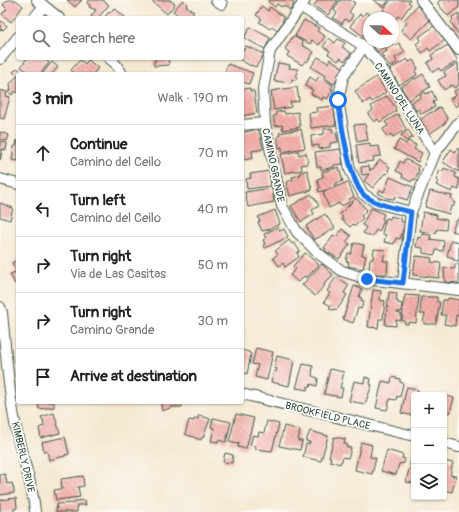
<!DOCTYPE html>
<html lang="en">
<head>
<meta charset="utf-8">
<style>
	:root { --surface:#fff; --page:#f6f6f6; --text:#222; --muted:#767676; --line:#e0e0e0 }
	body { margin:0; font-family:Pangolin,sans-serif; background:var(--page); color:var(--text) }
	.controls { position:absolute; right:12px; bottom:12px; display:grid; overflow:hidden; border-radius:4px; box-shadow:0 1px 3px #0004 }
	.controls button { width:36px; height:36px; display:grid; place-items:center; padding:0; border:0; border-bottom:1px solid var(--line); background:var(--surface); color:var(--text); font:20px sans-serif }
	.compass { position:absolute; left:363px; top:12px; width:36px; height:36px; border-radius:50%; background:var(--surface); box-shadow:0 1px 3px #0004; rotate:111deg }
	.stop { position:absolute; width:12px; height:12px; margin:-9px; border:3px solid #1a73e8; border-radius:50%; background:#fff }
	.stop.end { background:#1a73e8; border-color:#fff; box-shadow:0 1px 4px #0008 }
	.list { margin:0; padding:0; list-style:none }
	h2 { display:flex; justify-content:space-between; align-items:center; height:52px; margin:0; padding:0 16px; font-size:17px }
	h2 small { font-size:13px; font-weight:400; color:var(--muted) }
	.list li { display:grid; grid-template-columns:26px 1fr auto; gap:12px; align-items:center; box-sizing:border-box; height:56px; padding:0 16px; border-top:1px solid var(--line) }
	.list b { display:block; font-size:15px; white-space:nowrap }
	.list p { margin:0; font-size:13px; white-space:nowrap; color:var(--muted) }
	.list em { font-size:13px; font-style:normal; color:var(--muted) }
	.icon { flex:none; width:22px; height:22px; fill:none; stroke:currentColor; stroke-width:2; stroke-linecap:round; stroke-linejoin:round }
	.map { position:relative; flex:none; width:459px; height:512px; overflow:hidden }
	.search { position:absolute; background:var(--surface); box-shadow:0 1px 3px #0004; left:16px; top:16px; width:228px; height:44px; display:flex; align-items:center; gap:10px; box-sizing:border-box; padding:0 14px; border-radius:4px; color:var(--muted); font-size:15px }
	.panel { position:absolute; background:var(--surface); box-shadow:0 1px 3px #0004; left:16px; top:72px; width:228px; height:332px; border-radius:4px }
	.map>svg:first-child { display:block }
	.building { fill:url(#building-back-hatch) }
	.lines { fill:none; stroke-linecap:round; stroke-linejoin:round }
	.minor-casing { stroke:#3f574b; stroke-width:12 }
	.minor { stroke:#fff; stroke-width:10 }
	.route { stroke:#1a73e8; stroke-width:5 }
	.labels { text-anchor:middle; stroke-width:3.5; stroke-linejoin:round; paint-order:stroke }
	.street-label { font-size:10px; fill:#1f3d34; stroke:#fdfcf7 }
</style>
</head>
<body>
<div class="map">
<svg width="459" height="512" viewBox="0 0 459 512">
	<defs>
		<pattern id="building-back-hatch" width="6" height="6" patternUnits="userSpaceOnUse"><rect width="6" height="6" fill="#f4b0aa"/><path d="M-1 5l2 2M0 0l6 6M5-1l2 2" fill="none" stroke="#c5908b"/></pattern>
	</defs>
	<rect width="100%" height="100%" fill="#fdfcf7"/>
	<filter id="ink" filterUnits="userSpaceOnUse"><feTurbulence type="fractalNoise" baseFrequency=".025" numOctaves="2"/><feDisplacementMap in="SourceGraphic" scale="8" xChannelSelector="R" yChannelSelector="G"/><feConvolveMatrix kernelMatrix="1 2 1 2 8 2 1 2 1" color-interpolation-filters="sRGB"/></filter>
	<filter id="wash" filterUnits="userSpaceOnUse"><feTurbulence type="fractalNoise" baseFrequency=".012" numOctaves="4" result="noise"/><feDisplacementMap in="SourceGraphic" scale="16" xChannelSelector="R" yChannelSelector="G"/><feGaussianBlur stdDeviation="0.9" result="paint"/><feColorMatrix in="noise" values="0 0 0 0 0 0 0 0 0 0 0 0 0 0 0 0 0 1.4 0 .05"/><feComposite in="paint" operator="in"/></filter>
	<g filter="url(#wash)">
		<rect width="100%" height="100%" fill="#f4e8d0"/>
		<g id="blocks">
			<path class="building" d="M 7,0 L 16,0 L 23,6 L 11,22 L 2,14 L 7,9 L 3,5 Z
				M 67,0 L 82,0 L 75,7 Z
				M 89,0 L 103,0 L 109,5 L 98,18 L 93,18 L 91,16 L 96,10 L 89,7 L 90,5 L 87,3 Z
				M 154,0 L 170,0 L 175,4 L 167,14 L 153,2 Z
				M 183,0 L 187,4 L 186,6 L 194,12 L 192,14 L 196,17 L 195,18 L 182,18 L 173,11 Z
				M 269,0 L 290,0 L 294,3 L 290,10 L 283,5 L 282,7 L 277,4 L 275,7 L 268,2 Z
				M 318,0 L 338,0 L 328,15 L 314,6 Z
				M 340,0 L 350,0 L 355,3 L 349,12 L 353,15 L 349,22 L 345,19 L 342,24 L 333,18 L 337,13 L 334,10 Z
				M 373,0 L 389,0 L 384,7 Z
				M 391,0 L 410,0 L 408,2 L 411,4 L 401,18 L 398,16 L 396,19 L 383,10 Z
				M 440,0 L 459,0 L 459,7 L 448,16 L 438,4 L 438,2 Z
				M 262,6 L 268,11 L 270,7 L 284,17 L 282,21 L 283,22 L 277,30 L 272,26 L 270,29 L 259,22 L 262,19 L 256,15 Z
				M 417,6 L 422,9 L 431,19 L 411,39 L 401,30 L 407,23 L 404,20 Z
				M 114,8 L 125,17 L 125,18 L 104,18 L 109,12 L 110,13 Z
				M 366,12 L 374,18 L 369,18 L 369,29 L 363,36 L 350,26 L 360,14 L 363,16 Z
				M 459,13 L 459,35 L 451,22 L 453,20 L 452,17 Z
				M 0,20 L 7,26 L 3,30 L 2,29 L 0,31 Z
				M 304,20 L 319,28 L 317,31 L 325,36 L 319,45 L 312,40 L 310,44 L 295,36 Z
				M 435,25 L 445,40 L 430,51 L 428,48 L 422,53 L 416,44 L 421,40 L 419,37 Z
				M 250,27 L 270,38 L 265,49 L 244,38 Z
				M 293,36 L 303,42 L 302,45 L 314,52 L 307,62 L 305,61 L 302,65 L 287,56 L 289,52 L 285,49 Z
				M 329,38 L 335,43 L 338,39 L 345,43 L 342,47 L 351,53 L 345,61 L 340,58 L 338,61 L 328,54 L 330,51 L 323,47 Z
				M 370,42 L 390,42 L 378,52 Z
				M 399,43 L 405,52 L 395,58 L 397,62 L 390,67 L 381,54 L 387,51 L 385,48 L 393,44 L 394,46 Z
				M 448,45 L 458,61 L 441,71 L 439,68 L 433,72 L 427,63 L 433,59 L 431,55 Z
				M 246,46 L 264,54 L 256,67 L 251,65 L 251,66 L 237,58 L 242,58 L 242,49 L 244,50 Z
				M 318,57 L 328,63 L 330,59 L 344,68 L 334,84 L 324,77 L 325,76 L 311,67 Z
				M 27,58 L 43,58 L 49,63 L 40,74 L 30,74 L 21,67 Z
				M 155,58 L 168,58 L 169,65 L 154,66 L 154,61 L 156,60 Z
				M 407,59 L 409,62 L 413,60 L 418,69 L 415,71 L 417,75 L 399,85 L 390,69 Z
				M 80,60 L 85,64 L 88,60 L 98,68 L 93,74 L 75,74 L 71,70 Z
				M 52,62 L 58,67 L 52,74 L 42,74 Z
				M 278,63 L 290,65 L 289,68 L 298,69 L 296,80 L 292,79 L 291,83 L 274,81 Z
				M 458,63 L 459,85 L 454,88 L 452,85 L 444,90 L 438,80 L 446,76 L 444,72 Z
				M 228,64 L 253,73 L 249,84 L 242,82 L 242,74 L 224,74 Z
				M 17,68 L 25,74 L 18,74 L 18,94 L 15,91 L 12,95 L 8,92 L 11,90 L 10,84 L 17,76 L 13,72 Z
				M 423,74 L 430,87 L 409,100 L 401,87 L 415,78 L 415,79 Z
				M 319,76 L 333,85 L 331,89 L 333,90 L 327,99 L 323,97 L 322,100 L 311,94 L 313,90 L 305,86 L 310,77 L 316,81 Z
				M 376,77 L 379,80 L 386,92 L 372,102 L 370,99 L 363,104 L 355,91 Z
				M 297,87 L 299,101 L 290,102 L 291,107 L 274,110 L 271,91 Z
				M 250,88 L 250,91 L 254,91 L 257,113 L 242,116 L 242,89 Z
				M 459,88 L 459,105 L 456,107 L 450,99 L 456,95 L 454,91 Z
				M 0,90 L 7,92 L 6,96 L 10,97 L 4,119 L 0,118 Z
				M 432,91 L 436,100 L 433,102 L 435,107 L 421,114 L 419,109 L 416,111 L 412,102 L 421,97 L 420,95 L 425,92 L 426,94 Z
				M 387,96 L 396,108 L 395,109 L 396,111 L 380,122 L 378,119 L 374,122 L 368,114 L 373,110 L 371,106 Z
				M 334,106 L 336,125 L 311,128 L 309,113 L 317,112 L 316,108 Z
				M 440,107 L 448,119 L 444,124 L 429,134 L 420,120 L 431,112 L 431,113 Z
				M 284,111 L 285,114 L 298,112 L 300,127 L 283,130 L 282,125 L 275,126 L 273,116 L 276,116 L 276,112 Z
				M 398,114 L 406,129 L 393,137 L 391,134 L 387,137 L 383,129 L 388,126 L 385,122 Z
				M 365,124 L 368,140 L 357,142 L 354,125 Z
				M 332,128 L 333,133 L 336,132 L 338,142 L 330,143 L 330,147 L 319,149 L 319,145 L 312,146 L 311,136 L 324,134 L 324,129 Z
				M 257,129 L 259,131 L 263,149 L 252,151 L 253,158 L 245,160 L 243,153 L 242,153 L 242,133 Z
				M 301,129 L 305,148 L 282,152 L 282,147 L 279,148 L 278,142 L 278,136 L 280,136 L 279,133 Z
				M 408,130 L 413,137 L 406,141 L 401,135 Z
				M 0,132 L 9,135 L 7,141 L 0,139 Z
				M 17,140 L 18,140 L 18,161 L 12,160 L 14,146 L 16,146 Z
				M 399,140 L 406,144 L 408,141 L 416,145 L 414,149 L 422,153 L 418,162 L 394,149 Z
				M 0,141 L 7,143 L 6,150 L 3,149 L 0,160 Z
				M 370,143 L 370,147 L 379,146 L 381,156 L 373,157 L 374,161 L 359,163 L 356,145 Z
				M 458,148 L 459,149 L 459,172 L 443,162 L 451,149 L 455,152 Z
				M 341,149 L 343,164 L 334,165 L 334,167 L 321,170 L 321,167 L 317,167 L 315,152 Z
				M 298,151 L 299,155 L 306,153 L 308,164 L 301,165 L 302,170 L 285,173 L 281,154 Z
				M 405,159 L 419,166 L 418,170 L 419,170 L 415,180 L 413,179 L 411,182 L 402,177 L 403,174 L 396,171 L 400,161 L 403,163 Z
				M 380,160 L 390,167 L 388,170 L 389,171 L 387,174 L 385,173 L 373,188 L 364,181 L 369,174 L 362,175 L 361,167 L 369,166 L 370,171 L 372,168 L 373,169 Z
				M 339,167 L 343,181 L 334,184 L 335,187 L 319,192 L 318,189 L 320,188 L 317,179 L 323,177 L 322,172 Z
				M 444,168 L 456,173 L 455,177 L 459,179 L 459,190 L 454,188 L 452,192 L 436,185 L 438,181 L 436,180 L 440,170 L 443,172 Z
				M 307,170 L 312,190 L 290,196 L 286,182 L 293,180 L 292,177 L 300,175 L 299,173 Z
				M 269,171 L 271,186 L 247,189 L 246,179 L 251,178 L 250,174 Z
				M 390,177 L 413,187 L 407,200 L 395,196 L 394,199 L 387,198 L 378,193 L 380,190 L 384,192 Z
				M 348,182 L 354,197 L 349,199 L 350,202 L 341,206 L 339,203 L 329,208 L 323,192 Z
				M 272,188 L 274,202 L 248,207 L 245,192 Z
				M 430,191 L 452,196 L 451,199 L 453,200 L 453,202 L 455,203 L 453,207 L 451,206 L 449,214 L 425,207 Z
				M 311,194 L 313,197 L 314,197 L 319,206 L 312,210 L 314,214 L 301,222 L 291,206 Z
				M 356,198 L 367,210 L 361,216 L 363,218 L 355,226 L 353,224 L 350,227 L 341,219 L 343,217 L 340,214 Z
				M 0,203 L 13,208 L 10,220 L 0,217 Z
				M 371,208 L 384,214 L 382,219 L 384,220 L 379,232 L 376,230 L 372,237 L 363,233 L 366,227 L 362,225 Z
				M 275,210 L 280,224 L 271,228 L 271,229 L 262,231 L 258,222 L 260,221 L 258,217 Z
				M 423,212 L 437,215 L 436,218 L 447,220 L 446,230 L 437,229 L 436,233 L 420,231 Z
				M 325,214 L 335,228 L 314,240 L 306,226 Z
				M 391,216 L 401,219 L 400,221 L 405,223 L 400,239 L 396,238 L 394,244 L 384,242 L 386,235 L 382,234 L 386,218 L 390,219 Z
				M 459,217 L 459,233 L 452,231 L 456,221 L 457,221 Z
				M 278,227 L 280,231 L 284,229 L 288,237 L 265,248 L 263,245 L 265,244 L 263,240 L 266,238 L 264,234 Z
				M 342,229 L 351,236 L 346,242 L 350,244 L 339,259 L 325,251 L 326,249 L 324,248 L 334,235 L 336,237 Z
				M 422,234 L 431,235 L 430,239 L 444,241 L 443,251 L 436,250 L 435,255 L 423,253 L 423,248 L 416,247 L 418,237 L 421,238 Z
				M 289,240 L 292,244 L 294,243 L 300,251 L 297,253 L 299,257 L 285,267 L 283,263 L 279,266 L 273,258 L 278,254 L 275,251 Z
				M 451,240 L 459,242 L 459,261 L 453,260 L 454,258 L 447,256 Z
				M 354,243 L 364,245 L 362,255 L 366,256 L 363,269 L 348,266 L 349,262 L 346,261 L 348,253 L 351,254 Z
				M 374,249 L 385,250 L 383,261 L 388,261 L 387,274 L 372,274 L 372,272 L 369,272 L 370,259 L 373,259 Z
				M 305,253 L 319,265 L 306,278 L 304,276 L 298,282 L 290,275 L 296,269 L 293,266 Z
				M 416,256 L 432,258 L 431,262 L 441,263 L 439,278 L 413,275 Z
				M 18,260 L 18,282 L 15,284 L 10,274 L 16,272 L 15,266 L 14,267 L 12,263 Z
				M 322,264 L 333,275 L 324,284 L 325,285 L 315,296 L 302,285 Z
				M 455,264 L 459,264 L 459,283 L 445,282 L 444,268 L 455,269 Z
				M 336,277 L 349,285 L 344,293 L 347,295 L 337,310 L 335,309 L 332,310 L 329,308 L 331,306 L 324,302 L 330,293 L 327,291 Z
				M 354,286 L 362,289 L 359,297 L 362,298 L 361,300 L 364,301 L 361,309 L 358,308 L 353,323 L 343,319 Z
				M 373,290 L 381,291 L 380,300 L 385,301 L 383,319 L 379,319 L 378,328 L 368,327 Z
				M 389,292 L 397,293 L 396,301 L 398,301 L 398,303 L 402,304 L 401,312 L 397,312 L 397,313 L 401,314 L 401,321 L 396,320 L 396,326 L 385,325 Z
				M 405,295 L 419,296 L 416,323 L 409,322 L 408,324 L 405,324 L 405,321 L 402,321 L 403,311 L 402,310 Z
				M 421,297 L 437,297 L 437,302 L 440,302 L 436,324 L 424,324 L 424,322 L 423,322 L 425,314 L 420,314 Z
				M 448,298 L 459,300 L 459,316 L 456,315 L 455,326 L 444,324 L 446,315 L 441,315 L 443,300 L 448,300 Z
				M 256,348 L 273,352 L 267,380 L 255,377 L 258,365 L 252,364 Z
				M 242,350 L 249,352 L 249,353 L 251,354 L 247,374 L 242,372 Z
				M 277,356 L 294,360 L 289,386 L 271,382 L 274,371 L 276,372 L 277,369 L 274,368 Z
				M 303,364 L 313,366 L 312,376 L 318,378 L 317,386 L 311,384 L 310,387 L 308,386 L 307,390 L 296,388 Z
				M 330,369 L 344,372 L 340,388 L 343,388 L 341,397 L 324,394 Z
				M 365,377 L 371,379 L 370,384 L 372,385 L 365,404 L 349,401 L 354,381 L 364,383 Z
				M 392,377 L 400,379 L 400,382 L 403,383 L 400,397 L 397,396 L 396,400 L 390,399 L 387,410 L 376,408 L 382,381 L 391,383 Z
				M 407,387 L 418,390 L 417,395 L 414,395 L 414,416 L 401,413 Z
				M 444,395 L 454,398 L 450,413 L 444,412 Z
				M 38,402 L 54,402 L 54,407 L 39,409 Z
				M 161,402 L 182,402 L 182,407 L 173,407 L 162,411 Z
				M 54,413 L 60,433 L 41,438 L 39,428 L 44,426 L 43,422 L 44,422 L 41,417 Z
				M 236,414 L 254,418 L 246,449 L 238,447 L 239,442 L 238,444 L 229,442 Z
				M 199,415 L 210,419 L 203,438 L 202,437 L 201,440 L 185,434 L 189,420 L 194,421 L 195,418 L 198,419 Z
				M 213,418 L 231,422 L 226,442 L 218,440 L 218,442 L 211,441 L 214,428 L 211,427 Z
				M 267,421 L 279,424 L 272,451 L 255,449 L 255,446 L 250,445 L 253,435 L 258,436 L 259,432 L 264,433 Z
				M 284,426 L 300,430 L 298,441 L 302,441 L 300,450 L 279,446 Z
				M 310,431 L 328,436 L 321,461 L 303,457 L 306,444 L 309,444 L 310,442 L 306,441 Z
				M 65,437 L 69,454 L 65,455 L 65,456 L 49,460 L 47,451 L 44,452 L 42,442 Z
				M 334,437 L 345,439 L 344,444 L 347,444 L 346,447 L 351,448 L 349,456 L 348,458 L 343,457 L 342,461 L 341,461 L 340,464 L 330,461 L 331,457 L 329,457 Z
				M 361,442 L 372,445 L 370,457 L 376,458 L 372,474 L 355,470 Z
				M 387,450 L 403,455 L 402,458 L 405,459 L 404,463 L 399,464 L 396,475 L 381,471 Z
				M 225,453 L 233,455 L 232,463 L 223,462 Z
				M 412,456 L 414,456 L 414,483 L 406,482 L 409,469 L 412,469 L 413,466 L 410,466 Z
				M 444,461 L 453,463 L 450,475 L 456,476 L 452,492 L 444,490 Z
				M 5,474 L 7,484 L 12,483 L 14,490 L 14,493 L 0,495 L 0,475 Z
				M 83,476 L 84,486 L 78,487 L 80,497 L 56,500 L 54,490 L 62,489 L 61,479 Z
				M 16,498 L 17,508 L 14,509 L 14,512 L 0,512 L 0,500 Z
				M 85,500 L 86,505 L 77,505 L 77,512 L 56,512 L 57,504 L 75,503 L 75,501 Z"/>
		</g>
	</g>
	<g filter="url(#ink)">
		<use href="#blocks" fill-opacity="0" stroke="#3f574b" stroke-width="1"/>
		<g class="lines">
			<g class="minor-casing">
				<path id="minor" d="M 37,0 L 59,18
					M 216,0 L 222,4
					M 305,0 L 270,51 L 263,89 L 265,123 L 282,206 L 297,232 L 319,254 L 342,271 L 367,279 L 459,290
					M 421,0 L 459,50
					M 301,7 L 364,46 L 377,61 L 435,153
					M 34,18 L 44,6
					M 364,46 L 343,77 L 338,100 L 350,170 L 363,194 L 377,203 L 411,212
					M 109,58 L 114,62 L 121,72 L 120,74
					M 0,59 L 18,37
					M 242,125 L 265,123
					M 0,179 L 18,184
					M 403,283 L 411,212 L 435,153 L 459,122
					M 0,307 L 2,313 C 6,354 9,397 18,438 C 24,463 33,486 35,512
					M 242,394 L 414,436
					M 444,443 L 459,447"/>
			</g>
			<use href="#minor" class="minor"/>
		</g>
	</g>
	<g class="lines" filter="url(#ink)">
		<path class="route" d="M 338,100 C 341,121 349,183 365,196 C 378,205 395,208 411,212 L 403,283 L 367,279"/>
	</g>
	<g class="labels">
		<g class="street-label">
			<text transform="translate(400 98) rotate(57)" y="4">CAMINO DEL LUNA</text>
			<text transform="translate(274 165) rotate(78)" y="4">CAMINO GRANDE</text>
			<text transform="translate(328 415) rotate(14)" y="4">BROOKFIELD PLACE</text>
			<text transform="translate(24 457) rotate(77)" y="4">KIMBERLY DRIVE</text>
		</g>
	</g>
</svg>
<div class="controls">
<button>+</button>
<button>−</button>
<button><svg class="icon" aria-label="layers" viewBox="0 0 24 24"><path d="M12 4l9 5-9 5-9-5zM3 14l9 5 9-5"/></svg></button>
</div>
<svg class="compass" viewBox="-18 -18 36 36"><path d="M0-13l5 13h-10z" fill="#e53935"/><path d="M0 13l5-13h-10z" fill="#767676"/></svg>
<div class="stop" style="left:338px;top:100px"></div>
<div class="stop end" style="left:367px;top:279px"></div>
<div class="search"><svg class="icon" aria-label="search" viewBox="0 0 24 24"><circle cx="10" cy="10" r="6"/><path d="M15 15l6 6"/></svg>Search here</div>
<section class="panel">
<h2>3 min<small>Walk · 190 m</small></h2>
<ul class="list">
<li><svg class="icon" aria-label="ahead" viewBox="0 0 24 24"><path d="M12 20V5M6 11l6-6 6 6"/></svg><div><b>Continue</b><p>Camino del Ceilo</p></div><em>70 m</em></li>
<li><svg class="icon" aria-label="left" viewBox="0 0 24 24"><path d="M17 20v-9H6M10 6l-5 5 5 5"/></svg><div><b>Turn left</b><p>Camino del Ceilo</p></div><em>40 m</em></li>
<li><svg class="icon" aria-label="right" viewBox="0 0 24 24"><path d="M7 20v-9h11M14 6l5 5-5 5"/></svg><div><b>Turn right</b><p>Via de Las Casitas</p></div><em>50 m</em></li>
<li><svg class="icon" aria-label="right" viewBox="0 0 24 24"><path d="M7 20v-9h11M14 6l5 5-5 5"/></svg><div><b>Turn right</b><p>Camino Grande</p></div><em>30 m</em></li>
<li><svg class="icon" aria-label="arrive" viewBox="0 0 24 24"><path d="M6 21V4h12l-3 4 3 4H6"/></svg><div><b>Arrive at destination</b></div></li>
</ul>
</section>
</div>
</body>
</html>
